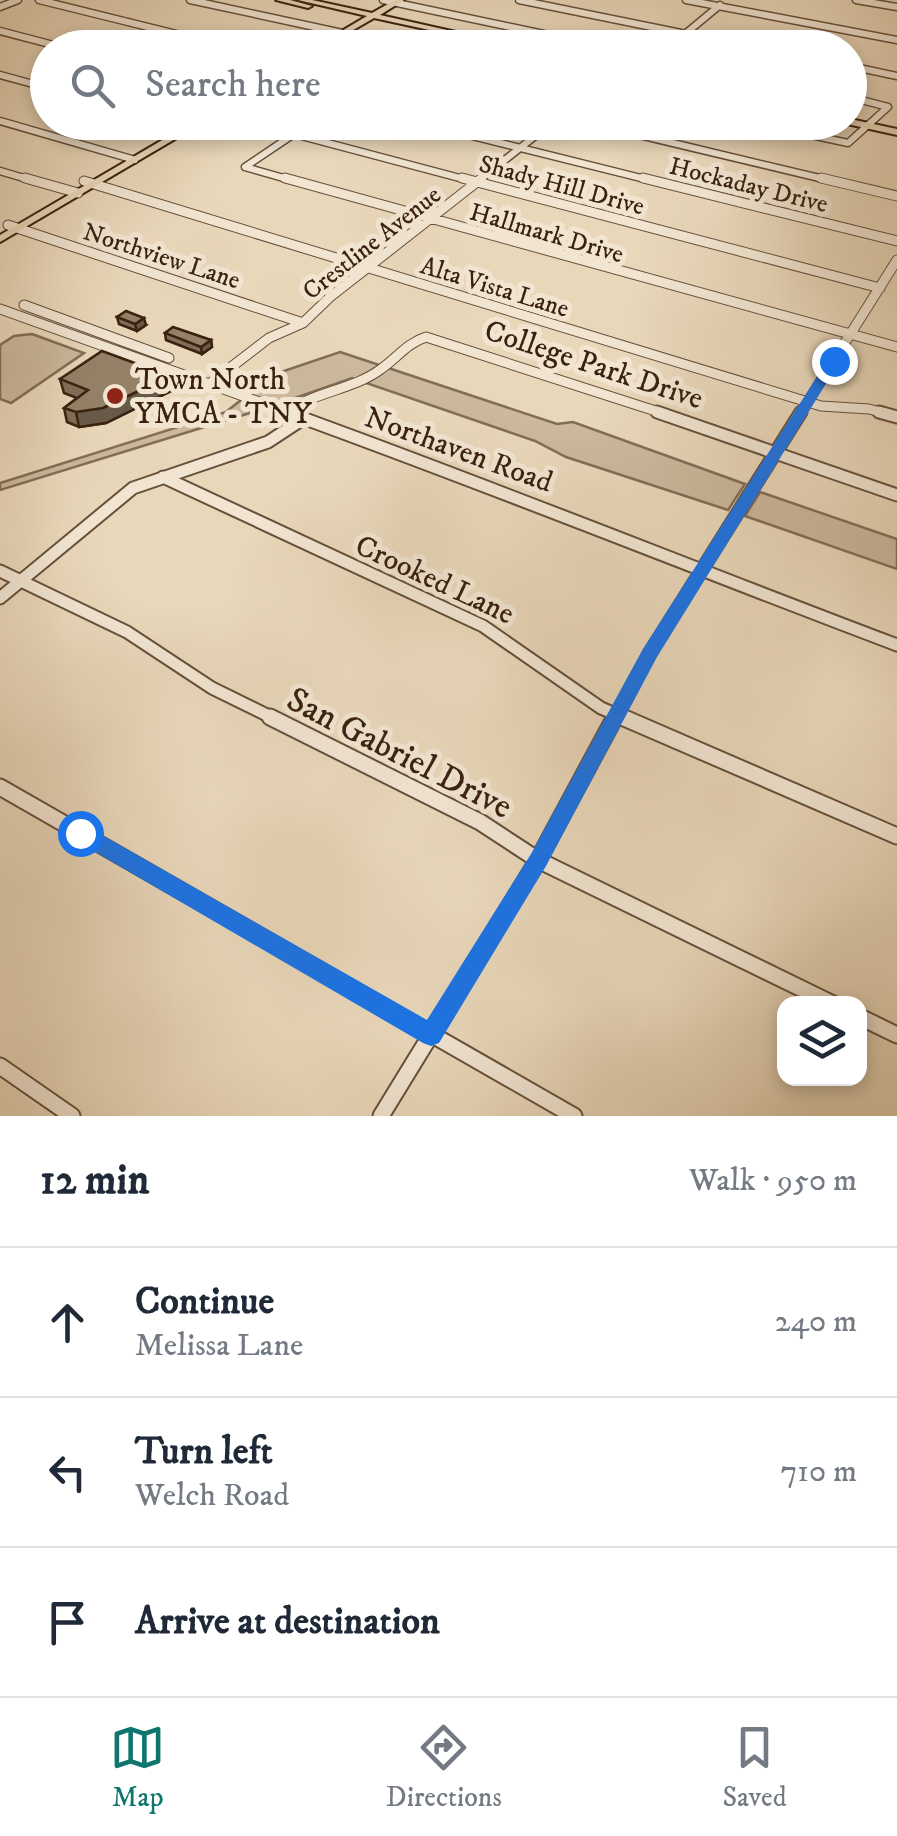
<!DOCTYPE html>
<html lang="en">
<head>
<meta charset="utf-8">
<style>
	:root { --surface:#fff; --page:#f6f6f7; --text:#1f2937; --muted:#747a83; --line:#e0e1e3; --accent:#0f766e }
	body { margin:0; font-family:"IM FELL DW Pica",serif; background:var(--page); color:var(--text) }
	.controls { position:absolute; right:30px; bottom:30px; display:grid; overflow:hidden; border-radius:20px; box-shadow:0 5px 15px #0003 }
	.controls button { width:90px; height:90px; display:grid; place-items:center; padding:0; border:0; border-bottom:2px solid var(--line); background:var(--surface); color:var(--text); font:50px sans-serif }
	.stop { position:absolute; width:30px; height:30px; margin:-22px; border:8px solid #1a73e8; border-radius:50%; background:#fff }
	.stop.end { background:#1a73e8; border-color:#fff; box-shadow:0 2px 10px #0008 }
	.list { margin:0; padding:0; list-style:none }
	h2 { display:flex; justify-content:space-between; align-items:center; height:130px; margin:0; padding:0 40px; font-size:42px }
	h2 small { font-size:32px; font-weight:400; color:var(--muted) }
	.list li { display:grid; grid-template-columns:65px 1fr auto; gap:30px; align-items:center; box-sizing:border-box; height:150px; padding:0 40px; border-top:2px solid var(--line) }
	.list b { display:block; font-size:38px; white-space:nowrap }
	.list p { margin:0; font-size:32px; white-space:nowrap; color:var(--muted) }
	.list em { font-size:32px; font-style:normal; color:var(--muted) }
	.icon { flex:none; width:55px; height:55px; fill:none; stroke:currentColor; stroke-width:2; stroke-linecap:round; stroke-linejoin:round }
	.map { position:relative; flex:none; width:897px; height:1116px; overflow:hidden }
	.search { position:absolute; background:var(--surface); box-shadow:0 5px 15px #0003; left:30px; right:30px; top:30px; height:110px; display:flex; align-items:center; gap:25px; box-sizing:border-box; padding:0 35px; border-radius:55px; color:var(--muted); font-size:38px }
	.sheet { height:580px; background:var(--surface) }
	nav { display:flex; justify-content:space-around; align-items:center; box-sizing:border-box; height:140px; border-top:2px solid var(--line); background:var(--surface); font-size:28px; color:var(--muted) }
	nav a { display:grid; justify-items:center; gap:5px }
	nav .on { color:var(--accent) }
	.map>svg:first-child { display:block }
	.green { fill:#cbb89d; stroke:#826d56; stroke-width:2.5 }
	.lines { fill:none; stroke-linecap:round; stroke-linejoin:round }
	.minor-far3-casing { stroke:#664f3a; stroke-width:9 }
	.minor-far2-casing { stroke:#664f3a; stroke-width:11 }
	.minor-far1-casing { stroke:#664f3a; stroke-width:15 }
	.minor-casing { stroke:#664f3a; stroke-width:19 }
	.major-casing { stroke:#3a220f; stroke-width:4 }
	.minor-far3 { stroke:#f1e5d2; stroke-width:6 }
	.minor-far2 { stroke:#f1e5d2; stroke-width:9 }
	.minor-far1 { stroke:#f1e5d2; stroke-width:11 }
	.minor { stroke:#f1e5d2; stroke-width:15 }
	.major { fill:#e9d7ba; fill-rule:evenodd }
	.wall { fill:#806e59; stroke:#3a220f; stroke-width:2.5 }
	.shaded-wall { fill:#685a49; stroke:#3a220f; stroke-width:2.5 }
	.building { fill:#958068; stroke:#3a220f; stroke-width:2.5 }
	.route { fill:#1a73e8 }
	.poi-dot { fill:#8f2418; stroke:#f1e5d2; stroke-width:4 }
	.labels { text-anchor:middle; stroke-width:10; stroke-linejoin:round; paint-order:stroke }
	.far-street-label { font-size:25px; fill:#3a220f; stroke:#f1e5d2 }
	.street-label { font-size:30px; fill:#3a220f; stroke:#f1e5d2 }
	.poi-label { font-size:30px; fill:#3a220f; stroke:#f1e5d2; text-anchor:start }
	.near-street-label { font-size:35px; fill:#3a220f; stroke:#f1e5d2 }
</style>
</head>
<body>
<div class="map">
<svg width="897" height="1116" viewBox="0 0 897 1116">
	<rect width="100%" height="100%" fill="#e9d7ba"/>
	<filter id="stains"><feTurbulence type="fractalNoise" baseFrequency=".002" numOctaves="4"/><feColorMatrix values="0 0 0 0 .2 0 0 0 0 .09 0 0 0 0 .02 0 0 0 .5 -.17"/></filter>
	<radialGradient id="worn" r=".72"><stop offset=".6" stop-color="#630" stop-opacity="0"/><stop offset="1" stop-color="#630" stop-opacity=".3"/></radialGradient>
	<path class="green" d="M 32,334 L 84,353 L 11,403 L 0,399 L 0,345 L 14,336 Z
		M 340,352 L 557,424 L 573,422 L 745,484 L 728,510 L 566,457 L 535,441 L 352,378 L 275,405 L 231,389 Z
		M 241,400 L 266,408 L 0,490 L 0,483 L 226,412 Z
		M 760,492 L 897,539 L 897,569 L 745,516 Z"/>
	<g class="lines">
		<g class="minor-far3-casing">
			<path id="minor-far3" d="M 39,0 L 233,48
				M 190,0 L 412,48
				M 383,0 L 610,48
				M 519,0 L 755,48
				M 686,0 L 897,40
				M 856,0 L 897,7
				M 0,7 L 18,0
				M 0,31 L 65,48
				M 658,48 L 679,39 L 720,5
				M 850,66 L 897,76
				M 0,75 L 48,88
				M 0,121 L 135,160
				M 174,122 L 294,134 L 471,181
				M 416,122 L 653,181
				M 585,122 L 832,181
				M 751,122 L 848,143 L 888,107 L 850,97
				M 294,134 L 245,167 L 294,181
				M 0,171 L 34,181
				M 478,181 L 553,122"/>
		</g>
		<g class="minor-far2-casing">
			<path id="minor-far2" d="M 25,178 L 78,193
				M 285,178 L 897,347
				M 462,178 L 880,288
				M 643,178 L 897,241
				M 821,178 L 897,196
				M 84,181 L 821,406 L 869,409 L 888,414
				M 8,225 L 303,323
				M 24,305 L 169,358
				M 0,309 L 293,414
				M 209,384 L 269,338 L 303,323 L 330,297 L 482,178
				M 287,412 C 316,391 353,390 381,369 C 397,358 407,343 426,337 L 665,414
				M 800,414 L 897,260"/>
		</g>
		<g class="minor-far1-casing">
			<path id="minor-far1" d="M 286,412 C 491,486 693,568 897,645
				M 657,412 L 897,495
				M 879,412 L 897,417
				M 163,477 L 483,626 L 601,708 L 627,719
				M 0,571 L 127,632 L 212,688 L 275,719
				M 0,598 L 133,488 L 268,442 L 303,419
				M 614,719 L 649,654 L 801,412"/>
		</g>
		<g class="minor-casing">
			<path id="minor" d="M 270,717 L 480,822 L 538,860 L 833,1004
				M 622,717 L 897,836
				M 0,787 L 574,1116
				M 860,1017 L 897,1035
				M 0,1066 L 72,1116
				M 381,1116 L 538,860 L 615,717"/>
		</g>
		<g class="major-casing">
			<path id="major" d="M 276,0 L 290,0 L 312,6 L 308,8 Z
				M 298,0 L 312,0 L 372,13 L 395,0 L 404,0 L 380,15 L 528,48 L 512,48 L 374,18 L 322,48 L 313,48 L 367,16 Z
				M 850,119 L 897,129 L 897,135 L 847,124 Z
				M 193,122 L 204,122 L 0,242 L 0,235 Z"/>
		</g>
		<use href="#minor-far3" class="minor-far3"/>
		<use href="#minor-far2" class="minor-far2"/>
		<use href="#minor-far1" class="minor-far1"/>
		<use href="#minor" class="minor"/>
		<use href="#major" class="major"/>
	</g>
	<path class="wall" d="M 117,317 L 146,325 L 137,331 L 119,324 Z
		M 165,333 L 211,340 L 212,347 L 202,354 L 166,340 Z
		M 170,376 L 173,390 L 106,423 L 79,427 L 67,422 L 64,408 L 77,398 L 64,393 L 60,379 Z"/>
	<path class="shaded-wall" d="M 144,318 L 146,325 L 137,331 L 135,324 Z
		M 211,340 L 212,347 L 202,354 L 201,347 Z
		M 170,376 L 173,390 L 106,423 L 79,427 L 76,412 Z"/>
	<path class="building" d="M 126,311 L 144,318 L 135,324 L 117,317 Z
		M 173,327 L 211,340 L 201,347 L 165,333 Z
		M 102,351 L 170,376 L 103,408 L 76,412 L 64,408 L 88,390 L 60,379 Z"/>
	<path class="route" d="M 834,357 L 840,361 L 657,657 L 546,866 L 439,1043 L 431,1046 L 423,1043 L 73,839 L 73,827 L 88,827 L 427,1020 L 531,854 L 643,649 L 827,361 Z"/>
	<circle class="poi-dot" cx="115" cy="396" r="10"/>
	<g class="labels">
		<g class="far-street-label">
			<text transform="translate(562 184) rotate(15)" y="9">Shady Hill Drive</text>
			<text transform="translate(749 184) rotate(14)" y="9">Hockaday Drive</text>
			<text transform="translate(547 232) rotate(16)" y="9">Hallmark Drive</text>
			<text transform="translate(371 242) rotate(-38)" y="9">Crestline Avenue</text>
			<text transform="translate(162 255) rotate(18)" y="9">Northview Lane</text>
			<text transform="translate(495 286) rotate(17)" y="9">Alta Vista Lane</text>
		</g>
		<g class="street-label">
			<text transform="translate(594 364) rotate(18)" y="10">College Park Drive</text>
			<text transform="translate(459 449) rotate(20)" y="10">Northaven Road</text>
			<text transform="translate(435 579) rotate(25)" y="10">Crooked Lane</text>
		</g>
		<g class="poi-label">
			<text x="135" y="389">Town North<tspan x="135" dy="34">YMCA - TNY</tspan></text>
		</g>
		<g class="near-street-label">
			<text transform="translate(400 752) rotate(27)" y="12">San Gabriel Drive</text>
		</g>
	</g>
	<rect width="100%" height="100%" filter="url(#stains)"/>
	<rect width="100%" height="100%" fill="url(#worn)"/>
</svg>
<div class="controls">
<button><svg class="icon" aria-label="layers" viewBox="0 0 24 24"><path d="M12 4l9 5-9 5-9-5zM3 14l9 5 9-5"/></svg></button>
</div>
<div class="stop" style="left:80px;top:833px"></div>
<div class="stop end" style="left:834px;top:361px"></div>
<div class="search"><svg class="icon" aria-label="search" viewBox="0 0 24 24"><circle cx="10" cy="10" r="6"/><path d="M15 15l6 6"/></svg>Search here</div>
</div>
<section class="sheet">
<h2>12 min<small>Walk · 950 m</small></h2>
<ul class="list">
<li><svg class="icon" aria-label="ahead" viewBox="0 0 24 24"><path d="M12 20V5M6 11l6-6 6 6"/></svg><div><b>Continue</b><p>Melissa Lane</p></div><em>240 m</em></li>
<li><svg class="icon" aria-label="left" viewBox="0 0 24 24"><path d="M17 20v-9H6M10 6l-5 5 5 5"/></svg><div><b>Turn left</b><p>Welch Road</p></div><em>710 m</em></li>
<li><svg class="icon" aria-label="arrive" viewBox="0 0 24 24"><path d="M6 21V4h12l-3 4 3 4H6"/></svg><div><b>Arrive at destination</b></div></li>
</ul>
</section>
<nav>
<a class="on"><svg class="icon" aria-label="map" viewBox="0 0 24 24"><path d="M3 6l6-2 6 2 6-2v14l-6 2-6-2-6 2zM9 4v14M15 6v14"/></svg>Map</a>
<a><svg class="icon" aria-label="directions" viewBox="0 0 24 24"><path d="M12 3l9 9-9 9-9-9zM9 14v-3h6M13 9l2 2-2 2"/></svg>Directions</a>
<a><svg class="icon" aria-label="saved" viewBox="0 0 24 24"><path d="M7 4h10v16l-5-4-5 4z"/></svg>Saved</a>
</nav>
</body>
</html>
